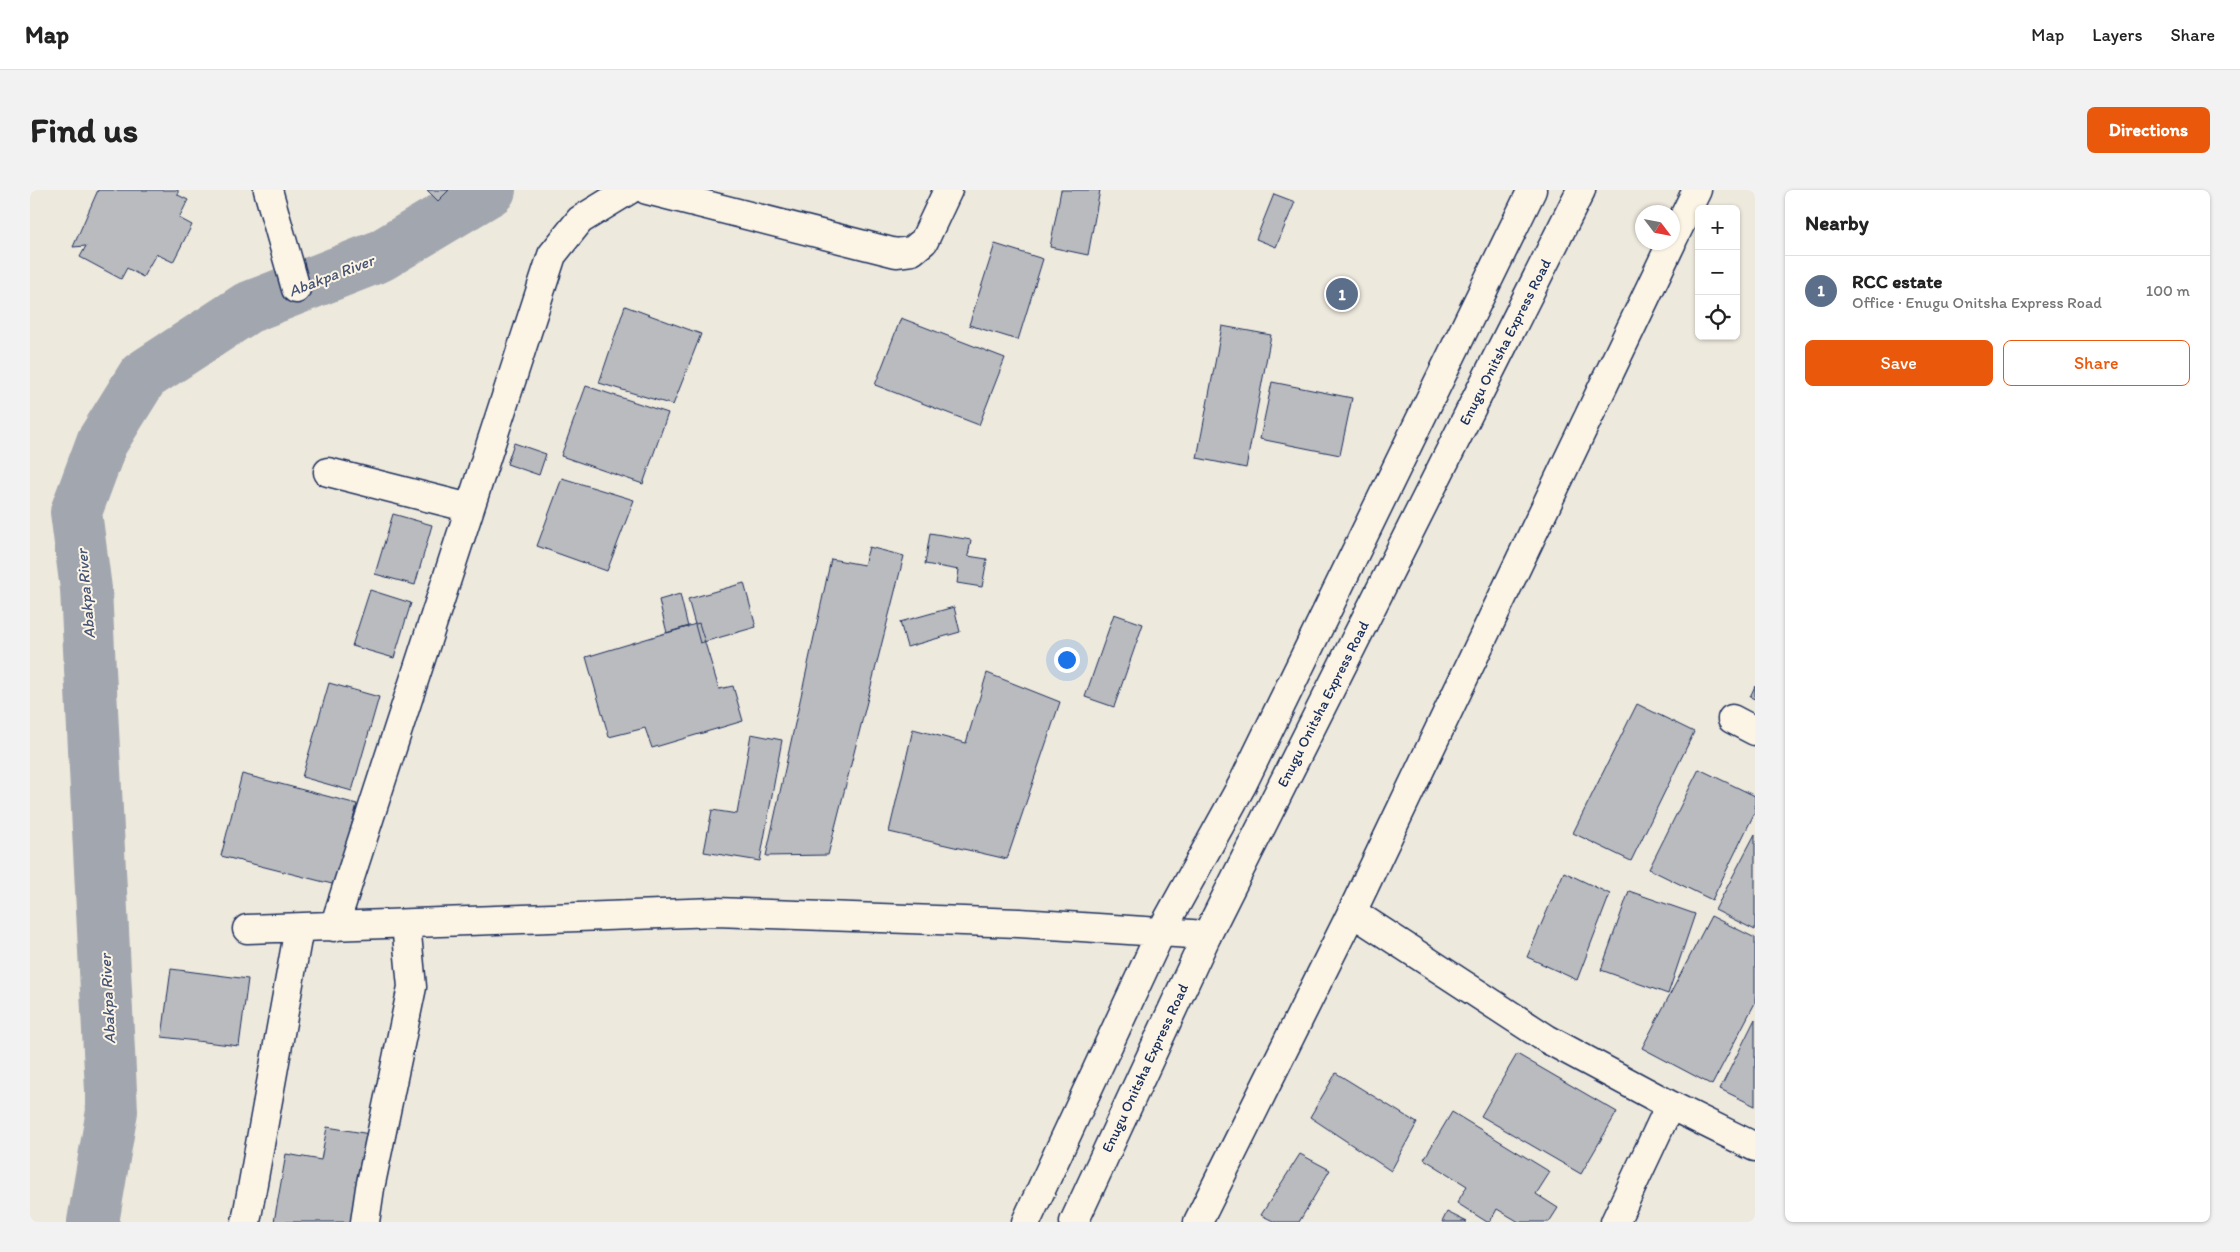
<!DOCTYPE html>
<html lang="en">
<head>
<meta charset="utf-8">
<style>
	:root { --surface:#fff; --page:#f2f2f2; --text:#222; --muted:#767676; --line:#e0e0e0; --accent:#ea580c }
	body { margin:0; font-family:Itim,sans-serif; background:var(--page); color:var(--text) }
	.controls { position:absolute; right:15px; top:15px; display:grid; overflow:hidden; border-radius:8px; box-shadow:0 1px 4px #0004 }
	.controls button { width:45px; height:45px; display:grid; place-items:center; padding:0; border:0; border-bottom:1px solid var(--line); background:var(--surface); color:var(--text); font:25px sans-serif }
	.compass { position:absolute; left:1605px; top:15px; width:45px; height:45px; border-radius:50%; background:var(--surface); box-shadow:0 1px 4px #0004; rotate:122deg }
	.you { position:absolute; left:1036px; top:469px; width:18px; height:18px; margin:-12px; border:4px solid #fff; border-radius:50%; background:#1a73e8; box-shadow:0 0 0 8px #1a73e833 }
	.badge { display:grid; place-items:center; width:32px; height:32px; border-radius:50%; background:var(--accent); color:#fff; font-size:16px; font-weight:700 }
	.pin { position:absolute; translate:-50% -50%; border:2px solid #fff; box-shadow:0 1px 5px #0006 }
	.list { margin:0; padding:0; list-style:none }
	h2 { display:flex; justify-content:space-between; align-items:center; height:65px; margin:0; padding:0 20px; font-size:21px }
	h2 small { font-size:16px; font-weight:400; color:var(--muted) }
	.list li { display:grid; grid-template-columns:32px 1fr auto; gap:15px; align-items:center; box-sizing:border-box; height:70px; padding:0 20px; border-top:1px solid var(--line) }
	.list b { display:block; font-size:19px; white-space:nowrap }
	.list p { margin:0; font-size:16px; white-space:nowrap; color:var(--muted) }
	.list em { font-size:16px; font-style:normal; color:var(--muted) }
	.actions { display:flex; gap:10px; padding:15px 20px }
	.actions a { flex:1; padding:11px 0; border:1px solid var(--accent); border-radius:8px; text-align:center; font-size:18px; color:var(--accent) }
	.actions .main { background:var(--accent); color:#fff }
	.icon { flex:none; width:28px; height:28px; fill:none; stroke:currentColor; stroke-width:2; stroke-linecap:round; stroke-linejoin:round }
	.map { position:relative; flex:none; width:1725px; height:1032px; overflow:hidden; border-radius:8px }
	header { display:flex; align-items:center; gap:30px; box-sizing:border-box; height:70px; padding:0 25px; background:var(--surface); border-bottom:1px solid var(--line) }
	header strong { font-size:24px }
	nav { display:flex; gap:28px; margin-inline-start:auto; font-size:18px }
	.intro { display:flex; align-items:center; justify-content:space-between; box-sizing:border-box; height:120px; padding:0 30px }
	h1 { margin:0; font-size:35px }
	.button { padding:12px 22px; border-radius:8px; background:var(--accent); color:#fff; font-size:18px; font-weight:700 }
	main { display:flex; gap:30px; padding:0 30px }
	aside { flex:1; background:var(--surface); border-radius:8px; box-shadow:0 1px 4px #0004 }
	.map>svg:first-child { display:block }
	.lines { fill:none; stroke-linecap:round; stroke-linejoin:round }
	.river { stroke:#a2a7af; stroke-width:52 }
	.building { fill:#babbbe; stroke:#1b2f5e }
	.minor-casing { stroke:#1b2f5e; stroke-width:31 }
	.trunk-casing { stroke:#1b2f5e; stroke-width:31 }
	.minor { stroke:#fcf5e5; stroke-width:28 }
	.trunk { stroke:#fcf5e5; stroke-width:28 }
	.labels { text-anchor:middle; stroke-width:4; stroke-linejoin:round; paint-order:stroke }
	.street-label { font-size:15px; fill:#1b2f5e; stroke:#fcf5e5 }
	.water-label { font-size:16px; font-style:italic; fill:#445376; stroke:#fcf5e5 }
</style>
</head>
<body>
<header>
<strong>Map</strong>
<nav><a>Map</a><a>Layers</a><a>Share</a></nav>
</header>
<div class="intro"><h1>Find us</h1><a class="button">Directions</a></div>
<main>
<div class="map">
<svg width="1725" height="1032" viewBox="0 0 1725 1032">
	<rect width="100%" height="100%" fill="#eee9dd"/>
	<filter id="ink" filterUnits="userSpaceOnUse"><feTurbulence type="fractalNoise" baseFrequency=".02" numOctaves="2"/><feDisplacementMap in="SourceGraphic" scale="10" xChannelSelector="R" yChannelSelector="G"/><feConvolveMatrix kernelMatrix="1 2 1 2 8 2 1 2 1" color-interpolation-filters="sRGB"/></filter>
	<g filter="url(#ink)">
		<g class="lines">
			<path class="river" d="M 63,1032 L 82,921 L 56,399 L 46,322 L 72,252 L 113,186 L 217,118 L 350,66 L 460,0"/>
		</g>
		<path class="building" d="M 68,0 L 148,0 L 148,5 L 158,10 L 149,28 L 162,35 L 143,72 L 126,64 L 113,87 L 97,78 L 91,89 L 50,67 L 56,56 L 43,57 Z
			M 397,0 L 419,0 L 408,11 Z
			M 1031,0 L 1070,0 L 1058,65 L 1020,57 Z
			M 1244,4 L 1265,12 L 1246,57 L 1226,49 Z
			M 965,54 L 1013,69 L 988,150 L 939,135 Z
			M 595,116 L 671,144 L 643,215 L 569,193 Z
			M 871,128 L 975,168 L 949,235 L 845,195 Z
			M 1192,136 L 1241,145 L 1216,278 L 1167,268 Z
			M 1242,192 L 1322,208 L 1310,265 L 1230,249 Z
			M 556,196 L 638,223 L 613,294 L 531,266 Z
			M 484,253 L 516,264 L 509,285 L 477,274 Z
			M 532,288 L 604,310 L 577,381 L 507,356 Z
			M 363,324 L 402,335 L 385,395 L 345,384 Z
			M 900,343 L 941,350 L 938,366 L 957,369 L 952,397 L 927,393 L 929,380 L 895,374 Z
			M 839,357 L 874,366 L 798,665 L 736,666 L 801,369 L 834,375 Z
			M 714,393 L 726,437 L 670,453 L 658,409 Z
			M 340,400 L 381,413 L 364,468 L 322,456 Z
			M 650,404 L 658,437 L 637,443 L 629,410 Z
			M 924,417 L 930,442 L 877,457 L 870,432 Z
			M 1084,424 L 1113,434 L 1084,517 L 1055,507 Z
			M 669,433 L 689,499 L 703,496 L 713,531 L 622,558 L 615,538 L 579,547 L 556,467 Z
			M 957,483 L 1030,512 L 977,669 L 859,642 L 883,539 L 936,553 Z
			M 299,493 L 349,507 L 322,601 L 272,587 Z
			M 1725,496 L 1725,509 L 1720,507 Z
			M 1607,514 L 1664,542 L 1601,671 L 1543,643 Z
			M 721,544 L 752,550 L 730,671 L 674,662 L 682,620 L 707,624 Z
			M 1669,579 L 1725,606 L 1725,622 L 1682,710 L 1619,679 Z
			M 212,584 L 327,614 L 306,695 L 191,666 Z
			M 1725,644 L 1725,740 L 1685,720 Z
			M 1534,682 L 1580,704 L 1547,790 L 1497,767 Z
			M 1599,701 L 1665,724 L 1638,804 L 1571,780 Z
			M 1681,726 L 1725,748 L 1725,813 L 1682,895 L 1612,858 Z
			M 141,779 L 218,789 L 209,856 L 132,847 Z
			M 1725,829 L 1725,916 L 1690,899 Z
			M 1487,864 L 1587,922 L 1551,984 L 1451,926 Z
			M 1306,883 L 1387,933 L 1361,981 L 1280,927 Z
			M 1422,922 L 1520,982 L 1506,1004 L 1528,1018 L 1519,1032 L 1489,1032 L 1467,1019 L 1460,1032 L 1457,1032 L 1427,1013 L 1437,996 L 1394,969 Z
			M 297,937 L 340,944 L 324,1032 L 244,1032 L 256,964 L 291,970 Z
			M 1270,964 L 1300,980 L 1269,1032 L 1245,1032 L 1231,1025 Z
			M 1417,1022 L 1437,1032 L 1412,1032 Z"/>
		<g class="lines">
			<g class="minor-casing">
				<path id="minor" d="M 238,0 L 266,99
					M 617,0 L 866,63 L 882,61 L 894,51 L 918,0
					M 298,282 L 440,318
					M 1702,529 L 1725,541
					M 1322,722 L 1517,849 L 1640,915 L 1725,957
					M 304,737 L 522,65 L 550,30 L 599,0
					M 217,739 L 686,722 L 989,733 L 1177,745
					M 216,1032 L 269,738
					M 335,1032 L 340,998 L 382,797 L 376,734
					M 996,1032 L 1131,742 L 1212,595 L 1502,0
					M 1585,1032 L 1640,915"/>
			</g>
			<g class="trunk-casing">
				<path id="trunk" d="M 1642,51 L 1667,0
					M 1044,1032 L 1177,745 L 1551,0
					M 1168,1032 L 1322,722 L 1642,52"/>
			</g>
			<use href="#minor" class="minor"/>
			<use href="#trunk" class="trunk"/>
		</g>
	</g>
	<g class="labels">
		<g class="street-label">
			<text transform="translate(1475 152) rotate(-63)" y="5">Enugu Onitsha Express Road</text>
			<text transform="translate(1293 514) rotate(-63)" y="5">Enugu Onitsha Express Road</text>
			<text transform="translate(1115 878) rotate(-65)" y="5">Enugu Onitsha Express Road</text>
		</g>
		<g class="water-label">
			<text transform="translate(301 85) rotate(-21)" y="6">Abakpa River</text>
			<text transform="translate(55 404) rotate(-95)" y="6">Abakpa River</text>
			<text transform="translate(77 809) rotate(-93)" y="6">Abakpa River</text>
		</g>
	</g>
</svg>
<div class="controls">
<button>+</button>
<button>−</button>
<button><svg class="icon" aria-label="locate" viewBox="0 0 24 24"><circle cx="12" cy="12" r="6"/><path d="M12 2v4M12 18v4M2 12h4M18 12h4"/></svg></button>
</div>
<svg class="compass" viewBox="-18 -18 36 36"><path d="M0-13l5 13h-10z" fill="#e53935"/><path d="M0 13l5-13h-10z" fill="#767676"/></svg>
<div class="you"></div>
<div class="pin badge" style="left:1312px;top:104px;background:#5c6f8a">1</div>
</div>
<aside>
<h2>Nearby<small></small></h2>
<ul class="list">
<li><span class="badge" style="background:#5c6f8a">1</span><div><b>RCC estate</b><p>Office · Enugu Onitsha Express Road</p></div><em>100 m</em></li>
</ul>
<div class="actions"><a class="main">Save</a><a>Share</a></div>
</aside>
</main>
</body>
</html>
